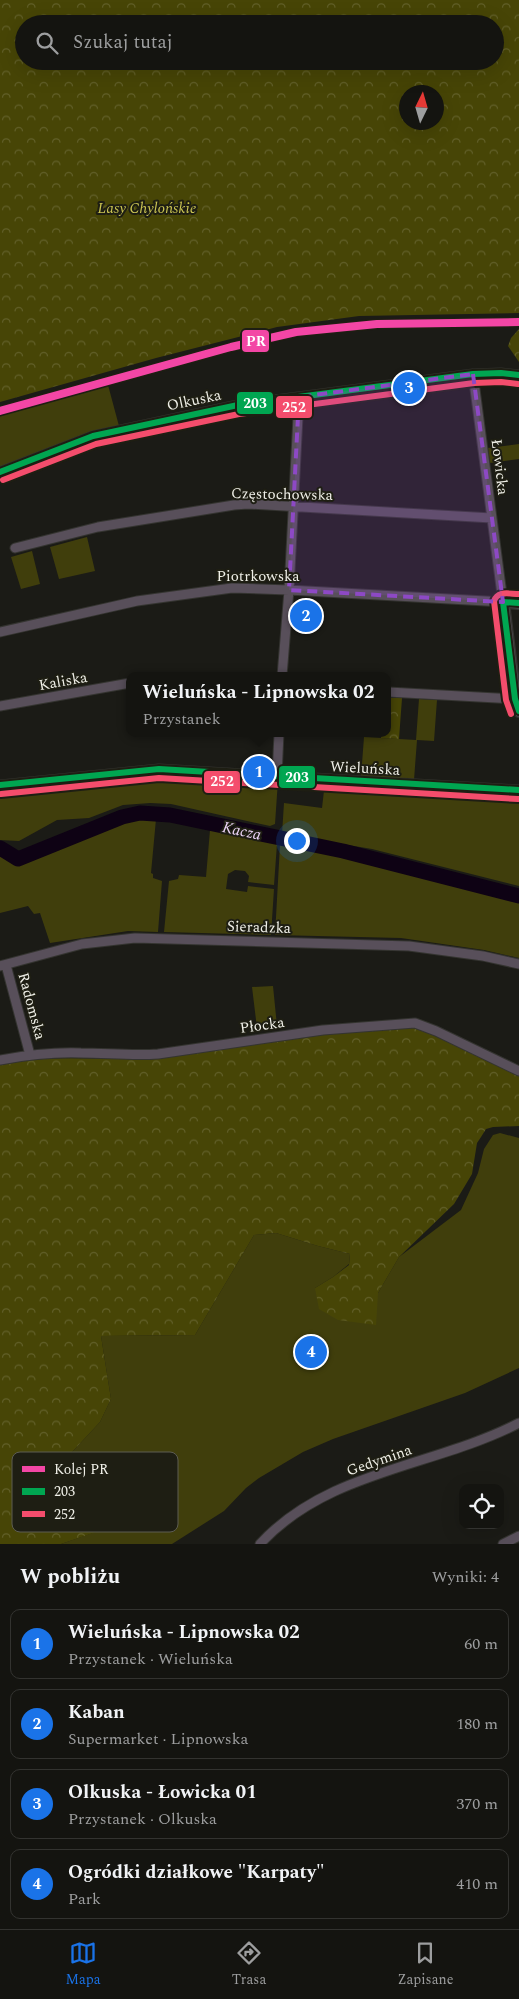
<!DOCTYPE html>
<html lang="pl">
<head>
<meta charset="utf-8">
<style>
	:root { --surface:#141410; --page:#1d1d19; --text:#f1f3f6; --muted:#9d9e9f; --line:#333330; --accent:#1a73e8 }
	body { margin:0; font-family:Spectral,serif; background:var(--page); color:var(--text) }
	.controls { position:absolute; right:15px; bottom:15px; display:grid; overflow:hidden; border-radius:10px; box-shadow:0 5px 20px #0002 }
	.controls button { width:45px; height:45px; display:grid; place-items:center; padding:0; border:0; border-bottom:1px solid var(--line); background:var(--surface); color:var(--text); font:25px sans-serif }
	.compass { position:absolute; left:399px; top:85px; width:45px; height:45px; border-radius:50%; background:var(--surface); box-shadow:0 5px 20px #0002; rotate:5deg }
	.you { position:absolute; left:296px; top:840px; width:18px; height:18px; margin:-12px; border:4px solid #fff; border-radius:50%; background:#1a73e8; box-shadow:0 0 0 8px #1a73e833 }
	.badge { display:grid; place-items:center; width:32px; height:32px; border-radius:50%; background:var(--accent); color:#fff; font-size:16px; font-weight:700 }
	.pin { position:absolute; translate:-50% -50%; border:2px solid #fff; box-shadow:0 1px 5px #0006 }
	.popup { position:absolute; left:126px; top:672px; width:265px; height:65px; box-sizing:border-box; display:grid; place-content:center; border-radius:10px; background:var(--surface); filter:drop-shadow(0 1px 4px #0005); font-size:16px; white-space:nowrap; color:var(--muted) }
	.popup b { font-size:19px; color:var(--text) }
	.popup::after { content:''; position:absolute; left:50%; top:100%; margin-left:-10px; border:10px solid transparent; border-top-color:var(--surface) }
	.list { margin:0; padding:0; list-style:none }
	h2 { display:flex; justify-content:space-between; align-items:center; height:65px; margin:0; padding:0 20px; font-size:21px }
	h2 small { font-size:16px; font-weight:400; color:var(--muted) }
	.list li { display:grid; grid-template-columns:32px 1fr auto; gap:15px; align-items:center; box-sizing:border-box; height:70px; margin:0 10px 10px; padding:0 10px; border:1px solid var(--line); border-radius:10px }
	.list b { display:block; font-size:19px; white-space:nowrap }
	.list p { margin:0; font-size:16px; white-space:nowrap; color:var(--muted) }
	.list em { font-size:16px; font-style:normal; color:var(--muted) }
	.icon { flex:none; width:28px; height:28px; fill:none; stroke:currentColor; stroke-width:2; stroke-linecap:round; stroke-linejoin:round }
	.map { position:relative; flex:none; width:519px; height:1544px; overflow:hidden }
	.search { position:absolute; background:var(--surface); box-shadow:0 5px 20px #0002; left:15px; right:15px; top:15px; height:55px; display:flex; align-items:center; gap:12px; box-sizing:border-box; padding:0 18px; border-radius:28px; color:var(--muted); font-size:19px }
	.sheet { height:385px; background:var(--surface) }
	nav { display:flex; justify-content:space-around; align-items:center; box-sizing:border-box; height:70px; border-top:1px solid var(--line); background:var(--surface); font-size:14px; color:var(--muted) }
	nav a { display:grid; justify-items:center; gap:2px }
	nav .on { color:var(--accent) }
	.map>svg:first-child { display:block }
	.green { fill:#403e0c }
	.forest { fill:url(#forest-crowns); fill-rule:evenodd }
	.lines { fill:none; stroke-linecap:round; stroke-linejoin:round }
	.river { stroke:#0e0214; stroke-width:15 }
	.minor-casing { stroke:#343430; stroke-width:11 }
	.tertiary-casing { stroke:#343430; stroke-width:14 }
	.minor { stroke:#584f5a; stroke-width:9 }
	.tertiary { stroke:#584f5a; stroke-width:11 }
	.bus-1-casing { stroke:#1e1e13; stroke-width:10 }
	.bus-2-casing { stroke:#1e1e13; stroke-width:10 }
	.bus-1 { stroke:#00a651; stroke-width:6 }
	.bus-2 { stroke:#f44d6c; stroke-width:6 }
	.rail-1-casing { stroke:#1e1e13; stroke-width:11 }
	.rail-1 { stroke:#f346a5; stroke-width:8 }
	.marked { fill:#8d49c5; fill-opacity:0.2; stroke:#8d49c5; stroke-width:4; stroke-dasharray:10 6; stroke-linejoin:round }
	.labels { text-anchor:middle; stroke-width:4; stroke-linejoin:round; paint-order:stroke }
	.park-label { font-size:15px; font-style:italic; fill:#cbc553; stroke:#1e1e13 }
	.street-label { font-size:15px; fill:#f0f0e8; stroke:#1e1e13 }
	.water-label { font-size:16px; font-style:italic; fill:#edd5f8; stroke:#1e1e13 }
	.key { fill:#1e1e13; stroke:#5d5d53; stroke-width:1 }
	.key-label { font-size:14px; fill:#f0f0e8 }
	.line-badge { stroke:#1e1e13; stroke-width:2 }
	.badge-label { font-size:14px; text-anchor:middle; font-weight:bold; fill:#fff }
</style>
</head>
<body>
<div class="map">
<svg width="519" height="1544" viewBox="0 0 519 1544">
	<defs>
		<pattern id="forest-crowns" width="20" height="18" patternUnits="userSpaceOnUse" patternTransform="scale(1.25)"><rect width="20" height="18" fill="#474506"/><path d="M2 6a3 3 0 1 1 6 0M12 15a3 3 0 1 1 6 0" fill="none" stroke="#62602a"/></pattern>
	</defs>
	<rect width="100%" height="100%" fill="#1b1b16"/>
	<path class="green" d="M 108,385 L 119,426 L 78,437 L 0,468 L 0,415 Z
		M 519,444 L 519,459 L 490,463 L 488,448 Z
		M 87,537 L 95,571 L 59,579 L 50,547 Z
		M 32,551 L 40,584 L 21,589 L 11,557 Z
		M 419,699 L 437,700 L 434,741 L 417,740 L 414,780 L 361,777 L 364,737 L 416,740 Z
		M 153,774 L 278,780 L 275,824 L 270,826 L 171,804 L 150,803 L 123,805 L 89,818 L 57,820 L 19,841 L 0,840 L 0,791 Z
		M 325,782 L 519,794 L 519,886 L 372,849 L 282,834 L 284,803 L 322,808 Z
		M 156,819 L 151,873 L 153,874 L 153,878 L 162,881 L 158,932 L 128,931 L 50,943 L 40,913 L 34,914 L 28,906 L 0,913 L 0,856 L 9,861 L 23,861 L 29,856 L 58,845 L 129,820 Z
		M 210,830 L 262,839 L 277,844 L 274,885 L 248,882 L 249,876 L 245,871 L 235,870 L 228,874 L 226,889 L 247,892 L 248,886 L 274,889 L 271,935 L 164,932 L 169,881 L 178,879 L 179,875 L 206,877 Z
		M 280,845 L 298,849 L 301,845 L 311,847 L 315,851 L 368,860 L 519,901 L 519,958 L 484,950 L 401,938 L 275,935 Z
		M 273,986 L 277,1026 L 257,1028 L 252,987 Z
		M 500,1133 L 519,1138 L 519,1368 L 465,1393 L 333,1439 L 303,1452 L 259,1478 L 246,1488 L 224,1511 L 172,1544 L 61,1544 L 98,1531 L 85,1522 L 61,1464 L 100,1422 L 111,1399 L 101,1336 L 195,1335 L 254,1235 L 276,1233 L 318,1246 L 350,1254 L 349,1264 L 333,1277 L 315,1288 L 378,1293 L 399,1257 L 461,1210 L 478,1173 L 484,1149 L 493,1135 Z"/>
	<path class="forest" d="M 0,0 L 519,0 L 519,313 L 359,316 L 277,327 L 156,358 L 0,402 ZM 24,24 L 495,24 L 495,61 L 24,61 ZM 436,92 L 436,122 L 406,122 L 406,92 Z
		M 519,329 L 519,362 L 508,346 L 511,338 Z
		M 388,698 L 402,698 L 399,739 L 381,738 L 381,733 L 388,733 Z
		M 415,1026 L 511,1069 L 519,1076 L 519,1126 L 493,1127 L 486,1129 L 481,1137 L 477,1143 L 472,1174 L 454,1204 L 399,1257 L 378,1293 L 376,1325 L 338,1320 L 319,1309 L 315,1288 L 333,1277 L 349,1265 L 350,1254 L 318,1246 L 276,1233 L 254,1235 L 195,1335 L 101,1336 L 111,1399 L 100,1422 L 61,1464 L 84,1522 L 99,1531 L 61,1544 L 0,1544 L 0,1065 C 52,1053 105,1062 158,1057 L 322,1033 Z"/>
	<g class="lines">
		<path class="river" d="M 0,848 L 18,859 L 122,817 L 140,813 L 170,815 L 343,851 L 519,896"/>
		<g class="minor-casing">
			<path id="minor" d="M 0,472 L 93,436 L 238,405 L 473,374 L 501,373 L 519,375
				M 15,548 L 98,527 L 234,505 L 248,504 L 492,518
				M 0,632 L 137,601 L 232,588 L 289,590 L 503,602 L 473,374
				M 282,676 L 289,590 L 299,397
				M 388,692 L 515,699
				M 0,706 L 130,683
				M 277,776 L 279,733
				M 0,785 L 159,769 L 519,790
				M 6,965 L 30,1055
				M 0,966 L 82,944 L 135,938 L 409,946 L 483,956 L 519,964
				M 0,1060 C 27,1055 53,1052 81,1053 C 107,1053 132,1056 158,1054 L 323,1030 L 415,1023 L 436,1031 L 519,1071
				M 260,1544 C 328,1470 434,1467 519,1423
				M 503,1544 L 519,1536"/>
		</g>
		<g class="tertiary-casing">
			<path id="tertiary" d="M 519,603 L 503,602 L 515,699 L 519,711"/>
		</g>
		<use href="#minor" class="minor"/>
		<use href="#tertiary" class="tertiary"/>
		<g class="bus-1-casing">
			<path id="bus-1" d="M 0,472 L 93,436 L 238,405 L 473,374 L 501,373 L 519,375
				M 519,603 L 503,602 L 515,699 L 519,711
				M 0,785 L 159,769 L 519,790"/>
		</g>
		<g class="bus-2-casing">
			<path id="bus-2" d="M 3,480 L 96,444 L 239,414 L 474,383 L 501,382 L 518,384
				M 511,714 L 506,700 L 494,601 C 498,590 509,594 519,594
				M 1,794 L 159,778 L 518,799"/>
		</g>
		<use href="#bus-1" class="bus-1"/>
		<use href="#bus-2" class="bus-2"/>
		<g class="rail-1-casing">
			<path id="rail-1" d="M 0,411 L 231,347 L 296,332 L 377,324 L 519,322"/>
		</g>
		<use href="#rail-1" class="rail-1"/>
	</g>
	<path class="marked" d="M 473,374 L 503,602 L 289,590 L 299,397 Z"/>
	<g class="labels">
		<g class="park-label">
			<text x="147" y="213">Lasy Chylońskie</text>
		</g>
		<g class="street-label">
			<text transform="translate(194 400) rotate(-12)" y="5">Olkuska</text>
			<text transform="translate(500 467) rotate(83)" y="5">Łowicka</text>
			<text transform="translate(282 494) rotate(1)" y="5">Częstochowska</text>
			<text x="258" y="581">Piotrkowska</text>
			<text transform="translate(63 681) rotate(-10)" y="5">Kaliska</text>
			<text transform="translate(365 768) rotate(3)" y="5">Wieluńska</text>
			<text transform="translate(259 927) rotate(2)" y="5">Sieradzka</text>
			<text transform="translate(32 1006) rotate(75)" y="5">Radomska</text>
			<text transform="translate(262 1025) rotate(-8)" y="5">Płocka</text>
			<text transform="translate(379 1460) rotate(-19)" y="5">Gedymina</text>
		</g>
		<g class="water-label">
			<text transform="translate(242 830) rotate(12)" y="6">Kacza</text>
		</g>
	</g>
	<rect x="12" y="1452" width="166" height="80" rx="8" class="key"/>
	<rect x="22" y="1466" width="23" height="6" fill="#f346a5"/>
	<rect x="22" y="1488" width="23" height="7" fill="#00a651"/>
	<rect x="22" y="1511" width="23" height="6" fill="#f44d6c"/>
	<g class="key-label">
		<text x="54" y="1474">Kolej PR</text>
		<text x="54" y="1496">203</text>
		<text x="54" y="1519">252</text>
	</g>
	<g class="line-badge">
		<rect x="241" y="329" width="29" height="24" rx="5" fill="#f346a5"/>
		<rect x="236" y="391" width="38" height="24" rx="5" fill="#00a651"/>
		<rect x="275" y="395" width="38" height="24" rx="5" fill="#f44d6c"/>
		<rect x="278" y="765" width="38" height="24" rx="5" fill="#00a651"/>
		<rect x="203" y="770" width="38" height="24" rx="5" fill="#f44d6c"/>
	</g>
	<g class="badge-label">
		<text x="256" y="346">PR</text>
		<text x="255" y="408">203</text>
		<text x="294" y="412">252</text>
		<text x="297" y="782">203</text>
		<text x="222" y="786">252</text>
	</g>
</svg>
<div class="controls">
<button><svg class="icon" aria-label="locate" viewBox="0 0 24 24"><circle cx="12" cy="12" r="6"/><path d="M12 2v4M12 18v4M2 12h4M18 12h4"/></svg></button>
</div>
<svg class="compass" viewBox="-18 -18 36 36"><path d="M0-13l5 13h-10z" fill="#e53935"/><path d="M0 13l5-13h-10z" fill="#9d9e9f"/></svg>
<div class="you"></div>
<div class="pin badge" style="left:259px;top:772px">1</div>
<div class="popup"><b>Wieluńska - Lipnowska 02</b>Przystanek</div>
<div class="pin badge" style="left:306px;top:616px">2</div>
<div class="pin badge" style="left:409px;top:388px">3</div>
<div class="pin badge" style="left:311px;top:1352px">4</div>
<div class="search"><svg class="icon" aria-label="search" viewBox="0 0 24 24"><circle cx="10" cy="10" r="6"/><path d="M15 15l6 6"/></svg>Szukaj tutaj</div>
</div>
<section class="sheet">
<h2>W pobliżu<small>Wyniki: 4</small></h2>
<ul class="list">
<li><span class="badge">1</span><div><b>Wieluńska - Lipnowska 02</b><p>Przystanek · Wieluńska</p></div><em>60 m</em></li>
<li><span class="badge">2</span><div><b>Kaban</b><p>Supermarket · Lipnowska</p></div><em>180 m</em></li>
<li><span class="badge">3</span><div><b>Olkuska - Łowicka 01</b><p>Przystanek · Olkuska</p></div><em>370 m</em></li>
<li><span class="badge">4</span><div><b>Ogródki działkowe &quot;Karpaty&quot;</b><p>Park</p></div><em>410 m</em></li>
</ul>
</section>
<nav>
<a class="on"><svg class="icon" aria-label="map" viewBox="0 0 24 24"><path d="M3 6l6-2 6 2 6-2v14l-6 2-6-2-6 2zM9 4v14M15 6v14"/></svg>Mapa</a>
<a><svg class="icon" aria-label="directions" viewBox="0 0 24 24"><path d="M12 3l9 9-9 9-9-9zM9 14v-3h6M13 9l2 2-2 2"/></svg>Trasa</a>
<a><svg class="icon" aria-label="saved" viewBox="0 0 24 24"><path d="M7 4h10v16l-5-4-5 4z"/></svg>Zapisane</a>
</nav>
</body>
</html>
